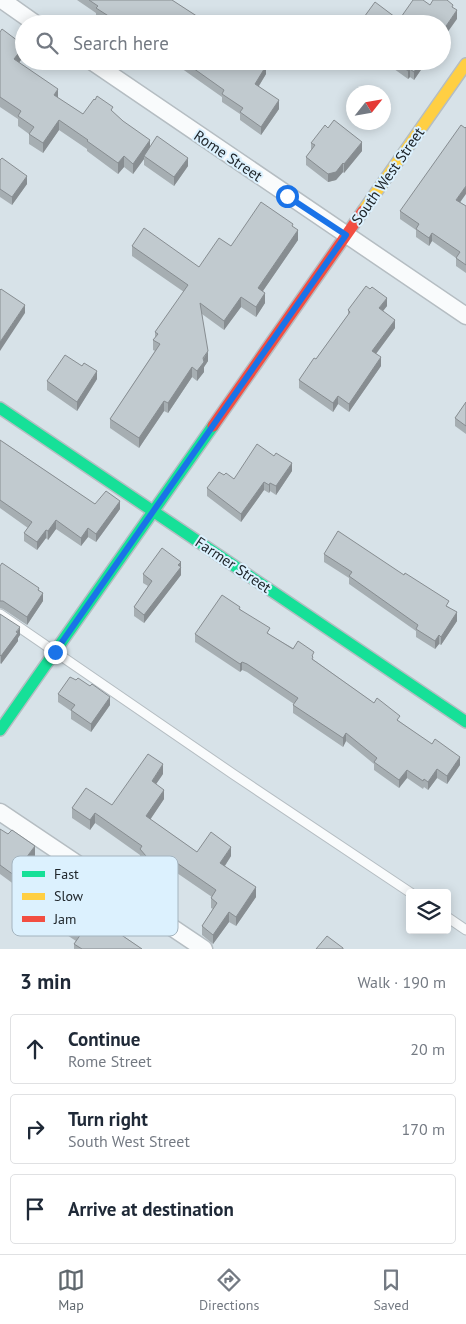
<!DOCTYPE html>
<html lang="en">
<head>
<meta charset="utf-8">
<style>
	:root { --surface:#fff; --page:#f6f6f7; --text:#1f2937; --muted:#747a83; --line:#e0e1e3; --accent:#60686e }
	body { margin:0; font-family:"PT Sans",sans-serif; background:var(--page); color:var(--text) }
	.controls { position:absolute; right:15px; bottom:15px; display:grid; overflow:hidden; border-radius:5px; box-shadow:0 2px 12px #0003 }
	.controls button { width:45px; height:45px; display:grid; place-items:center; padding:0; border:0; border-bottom:1px solid var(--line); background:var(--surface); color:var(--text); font:25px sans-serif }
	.compass { position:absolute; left:346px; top:85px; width:45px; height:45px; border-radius:50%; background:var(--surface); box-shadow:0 2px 12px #0003; rotate:59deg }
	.stop { position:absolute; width:15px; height:15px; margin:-11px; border:4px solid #1a73e8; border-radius:50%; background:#fff }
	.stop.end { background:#1a73e8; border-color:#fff; box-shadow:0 1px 5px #0008 }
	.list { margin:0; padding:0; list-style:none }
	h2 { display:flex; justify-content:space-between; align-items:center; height:65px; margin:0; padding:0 20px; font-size:21px }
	h2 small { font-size:16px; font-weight:400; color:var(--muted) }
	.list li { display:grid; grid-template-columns:32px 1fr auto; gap:15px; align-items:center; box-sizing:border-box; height:70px; margin:0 10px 10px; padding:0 10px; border:1px solid var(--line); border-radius:5px }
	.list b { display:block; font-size:19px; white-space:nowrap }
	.list p { margin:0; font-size:16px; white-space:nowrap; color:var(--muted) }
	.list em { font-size:16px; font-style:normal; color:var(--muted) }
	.icon { flex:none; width:28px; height:28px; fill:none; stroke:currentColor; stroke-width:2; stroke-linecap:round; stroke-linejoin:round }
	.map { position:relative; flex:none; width:466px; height:949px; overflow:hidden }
	.search { position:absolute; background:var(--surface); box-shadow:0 2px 12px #0003; left:15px; right:15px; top:15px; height:55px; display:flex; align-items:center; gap:12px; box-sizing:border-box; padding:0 18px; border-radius:28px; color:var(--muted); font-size:19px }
	.sheet { height:305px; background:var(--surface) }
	nav { display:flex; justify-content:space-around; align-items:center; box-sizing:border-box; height:70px; border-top:1px solid var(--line); background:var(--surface); font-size:14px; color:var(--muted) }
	nav a { display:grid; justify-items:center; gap:2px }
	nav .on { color:var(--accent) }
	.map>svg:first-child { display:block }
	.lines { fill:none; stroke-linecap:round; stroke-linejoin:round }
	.lane-casing { stroke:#b5bdc2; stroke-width:11 }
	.street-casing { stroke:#b5bdc2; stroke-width:19 }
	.fast-casing { stroke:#b5bdc2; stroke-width:14 }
	.slow-casing { stroke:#b5bdc2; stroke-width:14 }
	.jam-casing { stroke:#b5bdc2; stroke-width:14 }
	.lane { stroke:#f9fbfc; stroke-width:9 }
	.street { stroke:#f9fbfc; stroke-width:16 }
	.fast { stroke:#16e098; stroke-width:11 }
	.slow { stroke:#ffcf43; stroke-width:11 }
	.jam { stroke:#f24e42; stroke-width:11 }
	.wall { fill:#a6aeb2 }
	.shaded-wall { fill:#878d91 }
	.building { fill:#c1cacf; stroke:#878d91 }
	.route { stroke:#1a73e8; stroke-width:6 }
	.labels { text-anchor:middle; stroke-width:4; stroke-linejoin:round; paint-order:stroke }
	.street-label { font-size:15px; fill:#20272c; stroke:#dcf1fe }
	.key { fill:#dcf1fe; stroke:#a4b4bf; stroke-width:1 }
	.key-label { font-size:14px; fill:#20272c }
</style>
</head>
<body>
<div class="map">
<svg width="466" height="949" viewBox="0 0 466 949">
	<rect width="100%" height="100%" fill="#d7e2e8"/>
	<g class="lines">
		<g class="lane-casing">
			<path id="lane" d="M 0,614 L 233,774 L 411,893
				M 447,917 L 466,930"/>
		</g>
		<g class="street-casing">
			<path id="street" d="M 2,0 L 36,24
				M 91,61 L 466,316
				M 0,812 L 204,949"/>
		</g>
		<g class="fast-casing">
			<path id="fast" d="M 0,408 L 466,722
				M 0,730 L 213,426"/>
		</g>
		<g class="slow-casing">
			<path id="slow" d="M 363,211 L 466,64"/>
		</g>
		<g class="jam-casing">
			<path id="jam" d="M 213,426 L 363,211"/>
		</g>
		<use href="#lane" class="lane"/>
		<use href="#street" class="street"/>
		<use href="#fast" class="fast"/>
		<use href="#slow" class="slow"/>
		<use href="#jam" class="jam"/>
	</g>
	<path class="wall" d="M 77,0 L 172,0 L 209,24 L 108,24 L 96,16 L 96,13 Z
		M 0,32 L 22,54 L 21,60 L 19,62 L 58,98 L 83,114 L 113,112 L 150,147 L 188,166 L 174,186 L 144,165 L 144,159 L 133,174 L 124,167 L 118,174 L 87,151 L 87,149 L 59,130 L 43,153 L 29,144 L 29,134 L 18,126 L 18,119 L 0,107 Z
		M 171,61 L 238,61 L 242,64 L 266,74 L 259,86 L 279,109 L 261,135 L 240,120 L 240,114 L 222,102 L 222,97 Z
		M 383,61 L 427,61 L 414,80 L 410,77 L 408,79 Z
		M 311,143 L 362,151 L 344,173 L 343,172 L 336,180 L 328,182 L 306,165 L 306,157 L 311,150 Z
		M 0,160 L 27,184 L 12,205 L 0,197 Z
		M 460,202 L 466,206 L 466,273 L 456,266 L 456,258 L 432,241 L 429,246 L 416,237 L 416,230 L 400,219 L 400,211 Z
		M 293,227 L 298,240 L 263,291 L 265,303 L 256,317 L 241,307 L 224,330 L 202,314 L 208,361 L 204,367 L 204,372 L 197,381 L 192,377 L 168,413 L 164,411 L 139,448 L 110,428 L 110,419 L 155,351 L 153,350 L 153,340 L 155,338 L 155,332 L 184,292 L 132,256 L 132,246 L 199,267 L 231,246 Z
		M 387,306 L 383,311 L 395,328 L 376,354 L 381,366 L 349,412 L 338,404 L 333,412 L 299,388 L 299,380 L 316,359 L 348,315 L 348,310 Z
		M 97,379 L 77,411 L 47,390 L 47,381 Z
		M 466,402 L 466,434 L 455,426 L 455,418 Z
		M 0,440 L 95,504 L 120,509 L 96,542 L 88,537 L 81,546 L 56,529 L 48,540 L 46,538 L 37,550 L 24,541 L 24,533 L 28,528 L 0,508 Z
		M 292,471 L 276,495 L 270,491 L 269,493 L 264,490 L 241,522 L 207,496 L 207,488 L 224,475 L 234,479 Z
		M 324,554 L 449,607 L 457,621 L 441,645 L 439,644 L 435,649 L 416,637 L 416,631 L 349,584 L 349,578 L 324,562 Z
		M 181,562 L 181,575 L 144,623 L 134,616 L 134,607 L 148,586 L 143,583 L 143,574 Z
		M 0,566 L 39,590 L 43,601 L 27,625 L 3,609 L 0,608 Z
		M 240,609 L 270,635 L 314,660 L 460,765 L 447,784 L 437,778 L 428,790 L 424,787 L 423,789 L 407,778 L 399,788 L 374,770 L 374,764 L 346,741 L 343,747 L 293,713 L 293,705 L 294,704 L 247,672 L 242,670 L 240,672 L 195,642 L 195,634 Z
		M 0,614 L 20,635 L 18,638 L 18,641 L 1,664 L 0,663 Z
		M 58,694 L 110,705 L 91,732 L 71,719 L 71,711 L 58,702 Z
		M 163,774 L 156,784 L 164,799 L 150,819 L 197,852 L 231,856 L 225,866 L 256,897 L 236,926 L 229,922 L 213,944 L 202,935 L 202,926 L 213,909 L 211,908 L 211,898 L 212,897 L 174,871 L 168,879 L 160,876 L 157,880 L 143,870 L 143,862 L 140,859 L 140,855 L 95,823 L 90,830 L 72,818 L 72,808 L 112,805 Z
		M 0,829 L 35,856 L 28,865 L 55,885 L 62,880 L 69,882 L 94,894 L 125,925 L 124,931 L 122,935 L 142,949 L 74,949 L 74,944 L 76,941 L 55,927 L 55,918 L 45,912 L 45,907 L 0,874 Z"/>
	<path class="shaded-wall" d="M 457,10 L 457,19 L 442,40 L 442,32 Z
		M 22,44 L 21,60 L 14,69 L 14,59 L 19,48 Z
		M 421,61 L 427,61 L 414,80 L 414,72 Z
		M 266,66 L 266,74 L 255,92 L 255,84 Z
		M 410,69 L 410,77 L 408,79 L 408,71 Z
		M 58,89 L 58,99 L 54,95 Z
		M 279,100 L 279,109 L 261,135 L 261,127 Z
		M 59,120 L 59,130 L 43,153 L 43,143 Z
		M 150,140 L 150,151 L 144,156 L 144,159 L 133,174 L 133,164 Z
		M 362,142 L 362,151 L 344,173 L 344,164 Z
		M 124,156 L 124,167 L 118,174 L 118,163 Z
		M 188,158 L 188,166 L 174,186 L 174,177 Z
		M 343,163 L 343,172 L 336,180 L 328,182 L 328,174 Z
		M 27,176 L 27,184 L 12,205 L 12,197 Z
		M 466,186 L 466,194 L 456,208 L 456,200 Z
		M 298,230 L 298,240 L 258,298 L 258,288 Z
		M 432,233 L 432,241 L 429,246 L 429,238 Z
		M 265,293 L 265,303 L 256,317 L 256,307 Z
		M 241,297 L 241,307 L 224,330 L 224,321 Z
		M 387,298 L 387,306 L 379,316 L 379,308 Z
		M 25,305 L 25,313 L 0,351 L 0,342 Z
		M 395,320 L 395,328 L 372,359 L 372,351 Z
		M 208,351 L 208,361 L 204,367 L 204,372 L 197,381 L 197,371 Z
		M 381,357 L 381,366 L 349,412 L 349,404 Z
		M 192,367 L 192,377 L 168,413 L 168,403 Z
		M 97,371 L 97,379 L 77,411 L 77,402 Z
		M 338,396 L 338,404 L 333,412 L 333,403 Z
		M 164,401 L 164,411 L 139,448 L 139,438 Z
		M 292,463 L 292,471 L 276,495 L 276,486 Z
		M 264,482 L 264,490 L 241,522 L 241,514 Z
		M 270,483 L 270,491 L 269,493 L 269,485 Z
		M 120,501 L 120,509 L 96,542 L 96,534 Z
		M 56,520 L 56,529 L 48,540 L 48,531 Z
		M 88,528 L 88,537 L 81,546 L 81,538 Z
		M 46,530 L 46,538 L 37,550 L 37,542 Z
		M 181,562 L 181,575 L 144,623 L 144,615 Z
		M 43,593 L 43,601 L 27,625 L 27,617 Z
		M 457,612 L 457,621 L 441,645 L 441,637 Z
		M 20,627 L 20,635 L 18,638 L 18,641 L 1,664 L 1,656 Z
		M 439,635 L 439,644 L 435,649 L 435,641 Z
		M 242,662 L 242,670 L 240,672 L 240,664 Z
		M 110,697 L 110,705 L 91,732 L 91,724 Z
		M 346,733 L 346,741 L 343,747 L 343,738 Z
		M 460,757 L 460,765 L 447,784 L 447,776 Z
		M 163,764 L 163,774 L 152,790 L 152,781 Z
		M 437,769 L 437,778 L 428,790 L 428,782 Z
		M 407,770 L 407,778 L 399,788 L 399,780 Z
		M 164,790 L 164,799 L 146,826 L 146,816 Z
		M 95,813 L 95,823 L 90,830 L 90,820 Z
		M 35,846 L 35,856 L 23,872 L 23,862 Z
		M 231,847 L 231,856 L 220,873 L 220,863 Z
		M 174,861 L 174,871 L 168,879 L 168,869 Z
		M 160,866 L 160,876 L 157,880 L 157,870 Z
		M 256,887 L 256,897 L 236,926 L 236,917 Z
		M 229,912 L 229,922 L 213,944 L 213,935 Z
		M 125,915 L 124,931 L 117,942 L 117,932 L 122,920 Z"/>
	<path class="building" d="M 89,0 L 172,0 L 209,24 L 121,24 L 96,8 L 98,6 Z
		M 413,0 L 423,0 L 430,5 L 433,0 L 447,0 L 453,5 L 452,7 L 457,10 L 442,32 L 442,24 L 359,24 L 375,2 L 399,20 Z
		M 2,29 L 22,44 L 19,48 L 21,50 L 14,59 L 58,89 L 54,95 L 83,114 L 94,99 L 95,100 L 97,96 L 113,107 L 111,110 L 123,121 L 150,140 L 133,164 L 124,156 L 118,163 L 87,141 L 88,140 L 59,120 L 43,143 L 29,134 L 34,127 L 18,116 L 21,111 L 0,97 L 0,32 Z
		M 183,61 L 238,61 L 242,64 L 244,61 L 259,61 L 266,66 L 255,84 L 279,100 L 261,127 L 240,112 L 243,108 L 222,94 L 224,90 Z
		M 395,61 L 421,61 L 414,72 L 410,69 L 408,71 Z
		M 334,120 L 362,142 L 344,164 L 343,163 L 336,172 L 328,174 L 306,157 L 315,145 L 311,143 L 325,125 L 328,128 Z
		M 461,125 L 465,128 L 466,127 L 466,186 L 456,200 L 466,206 L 466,265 L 456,258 L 460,252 L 432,233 L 429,238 L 416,229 L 419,224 L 400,211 Z
		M 157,136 L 188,158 L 174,177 L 144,156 Z
		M 2,158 L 27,176 L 12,197 L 0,189 L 0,160 Z
		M 261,202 L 293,224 L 292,226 L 298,230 L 258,288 L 265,293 L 256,307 L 241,297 L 224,321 L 200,303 L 208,351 L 203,358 L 204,362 L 197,371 L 192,367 L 168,403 L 164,401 L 139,438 L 110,419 L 160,344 L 153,340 L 158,334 L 155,332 L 188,285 L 132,246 L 144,228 L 199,267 L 219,238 L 231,246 Z
		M 366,286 L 370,289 L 372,287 L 387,298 L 379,308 L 395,320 L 372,351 L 381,357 L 349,404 L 338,396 L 333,403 L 299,380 L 314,358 L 316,359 L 350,312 L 348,310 Z
		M 1,289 L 25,305 L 0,342 L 0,290 Z
		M 65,355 L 82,366 L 84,363 L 97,371 L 77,402 L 47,381 Z
		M 466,402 L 466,426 L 455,418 Z
		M 0,440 L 95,504 L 106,491 L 120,501 L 96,534 L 88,528 L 81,538 L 56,520 L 48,531 L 46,530 L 37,542 L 24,533 L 32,522 L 0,500 Z
		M 257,444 L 274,456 L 276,453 L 292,463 L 276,486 L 270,483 L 269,485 L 264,482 L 241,514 L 207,488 L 219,472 L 224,475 L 226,473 L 234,479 Z
		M 338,531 L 404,575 L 405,573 L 449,601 L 446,606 L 457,612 L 441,637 L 439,635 L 435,641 L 416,629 L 418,625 L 349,576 L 352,572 L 324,554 Z
		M 162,548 L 181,562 L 178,565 L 181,567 L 144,615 L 134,607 L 152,581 L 143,574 Z
		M 2,563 L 39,588 L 38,590 L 43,593 L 27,617 L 3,601 L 0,601 L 0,566 Z
		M 222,595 L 240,607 L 239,609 L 270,628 L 267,633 L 293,649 L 298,641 L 314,652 L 312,656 L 313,657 L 312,659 L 374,703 L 377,698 L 400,716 L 397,720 L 432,744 L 435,739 L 460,757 L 447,776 L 437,769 L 428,782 L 424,779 L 423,781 L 407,770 L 399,780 L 374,762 L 377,758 L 346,733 L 343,738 L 293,705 L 298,698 L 247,664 L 242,662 L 240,664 L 195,634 Z
		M 0,614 L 20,627 L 16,632 L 18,633 L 1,656 L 0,655 Z
		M 70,677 L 76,680 L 78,678 L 90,686 L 92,684 L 110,697 L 91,724 L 71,710 L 75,705 L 58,694 Z
		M 148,754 L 163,764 L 152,781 L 164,790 L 146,816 L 197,852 L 211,832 L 231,847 L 220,863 L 256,887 L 236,917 L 229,912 L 213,935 L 202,926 L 217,903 L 211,898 L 216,890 L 174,861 L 168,869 L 160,866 L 157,870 L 143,860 L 146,856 L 140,849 L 142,846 L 95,813 L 90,820 L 72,808 L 86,788 L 112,805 Z
		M 0,829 L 8,834 L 12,830 L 35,846 L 23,862 L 55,885 L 59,879 L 62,880 L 63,878 L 69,882 L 72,876 L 94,890 L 92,893 L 125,915 L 122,920 L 124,922 L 117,932 L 142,949 L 82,949 L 74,944 L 81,934 L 55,917 L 59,911 L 45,902 L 47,899 L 0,865 Z
		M 327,936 L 343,948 L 343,949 L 316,949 Z"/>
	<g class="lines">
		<path class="route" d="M 55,652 L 346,235 L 287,196"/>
	</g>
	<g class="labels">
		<g class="street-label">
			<text transform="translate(228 156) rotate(34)" y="5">Rome Street</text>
			<text transform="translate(388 176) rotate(-55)" y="5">South West Street</text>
			<text transform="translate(233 565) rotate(34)" y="5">Farmer Street</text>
		</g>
	</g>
	<rect x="12" y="856" width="166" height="80" rx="8" class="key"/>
	<rect x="22" y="871" width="23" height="6" fill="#16e098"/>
	<rect x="22" y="893" width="23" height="7" fill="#ffcf43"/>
	<rect x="22" y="916" width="23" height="6" fill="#f24e42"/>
	<g class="key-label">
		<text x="54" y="879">Fast</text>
		<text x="54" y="901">Slow</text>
		<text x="54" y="924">Jam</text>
	</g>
</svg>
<div class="controls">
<button><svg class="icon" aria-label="layers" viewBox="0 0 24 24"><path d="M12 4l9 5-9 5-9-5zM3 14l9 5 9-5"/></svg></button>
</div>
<svg class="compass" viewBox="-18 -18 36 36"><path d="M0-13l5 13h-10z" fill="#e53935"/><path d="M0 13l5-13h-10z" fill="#747a83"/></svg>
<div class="stop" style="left:287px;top:196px"></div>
<div class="stop end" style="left:55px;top:652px"></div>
<div class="search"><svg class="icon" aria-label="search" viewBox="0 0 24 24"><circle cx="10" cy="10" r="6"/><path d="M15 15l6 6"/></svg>Search here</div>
</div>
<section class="sheet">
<h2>3 min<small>Walk · 190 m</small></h2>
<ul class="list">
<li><svg class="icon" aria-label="ahead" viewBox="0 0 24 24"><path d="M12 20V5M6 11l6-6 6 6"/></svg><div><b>Continue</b><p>Rome Street</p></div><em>20 m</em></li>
<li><svg class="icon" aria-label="right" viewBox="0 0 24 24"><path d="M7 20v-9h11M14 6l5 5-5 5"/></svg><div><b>Turn right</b><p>South West Street</p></div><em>170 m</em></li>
<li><svg class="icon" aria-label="arrive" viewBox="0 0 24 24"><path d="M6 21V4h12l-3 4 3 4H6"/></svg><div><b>Arrive at destination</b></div></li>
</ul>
</section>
<nav>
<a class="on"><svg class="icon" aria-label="map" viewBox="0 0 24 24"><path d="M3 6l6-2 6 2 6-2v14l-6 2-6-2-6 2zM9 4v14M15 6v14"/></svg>Map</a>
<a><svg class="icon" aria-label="directions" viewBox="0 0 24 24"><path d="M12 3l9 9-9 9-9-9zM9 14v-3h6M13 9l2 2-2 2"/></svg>Directions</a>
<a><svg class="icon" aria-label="saved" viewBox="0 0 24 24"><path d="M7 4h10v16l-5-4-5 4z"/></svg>Saved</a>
</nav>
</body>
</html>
